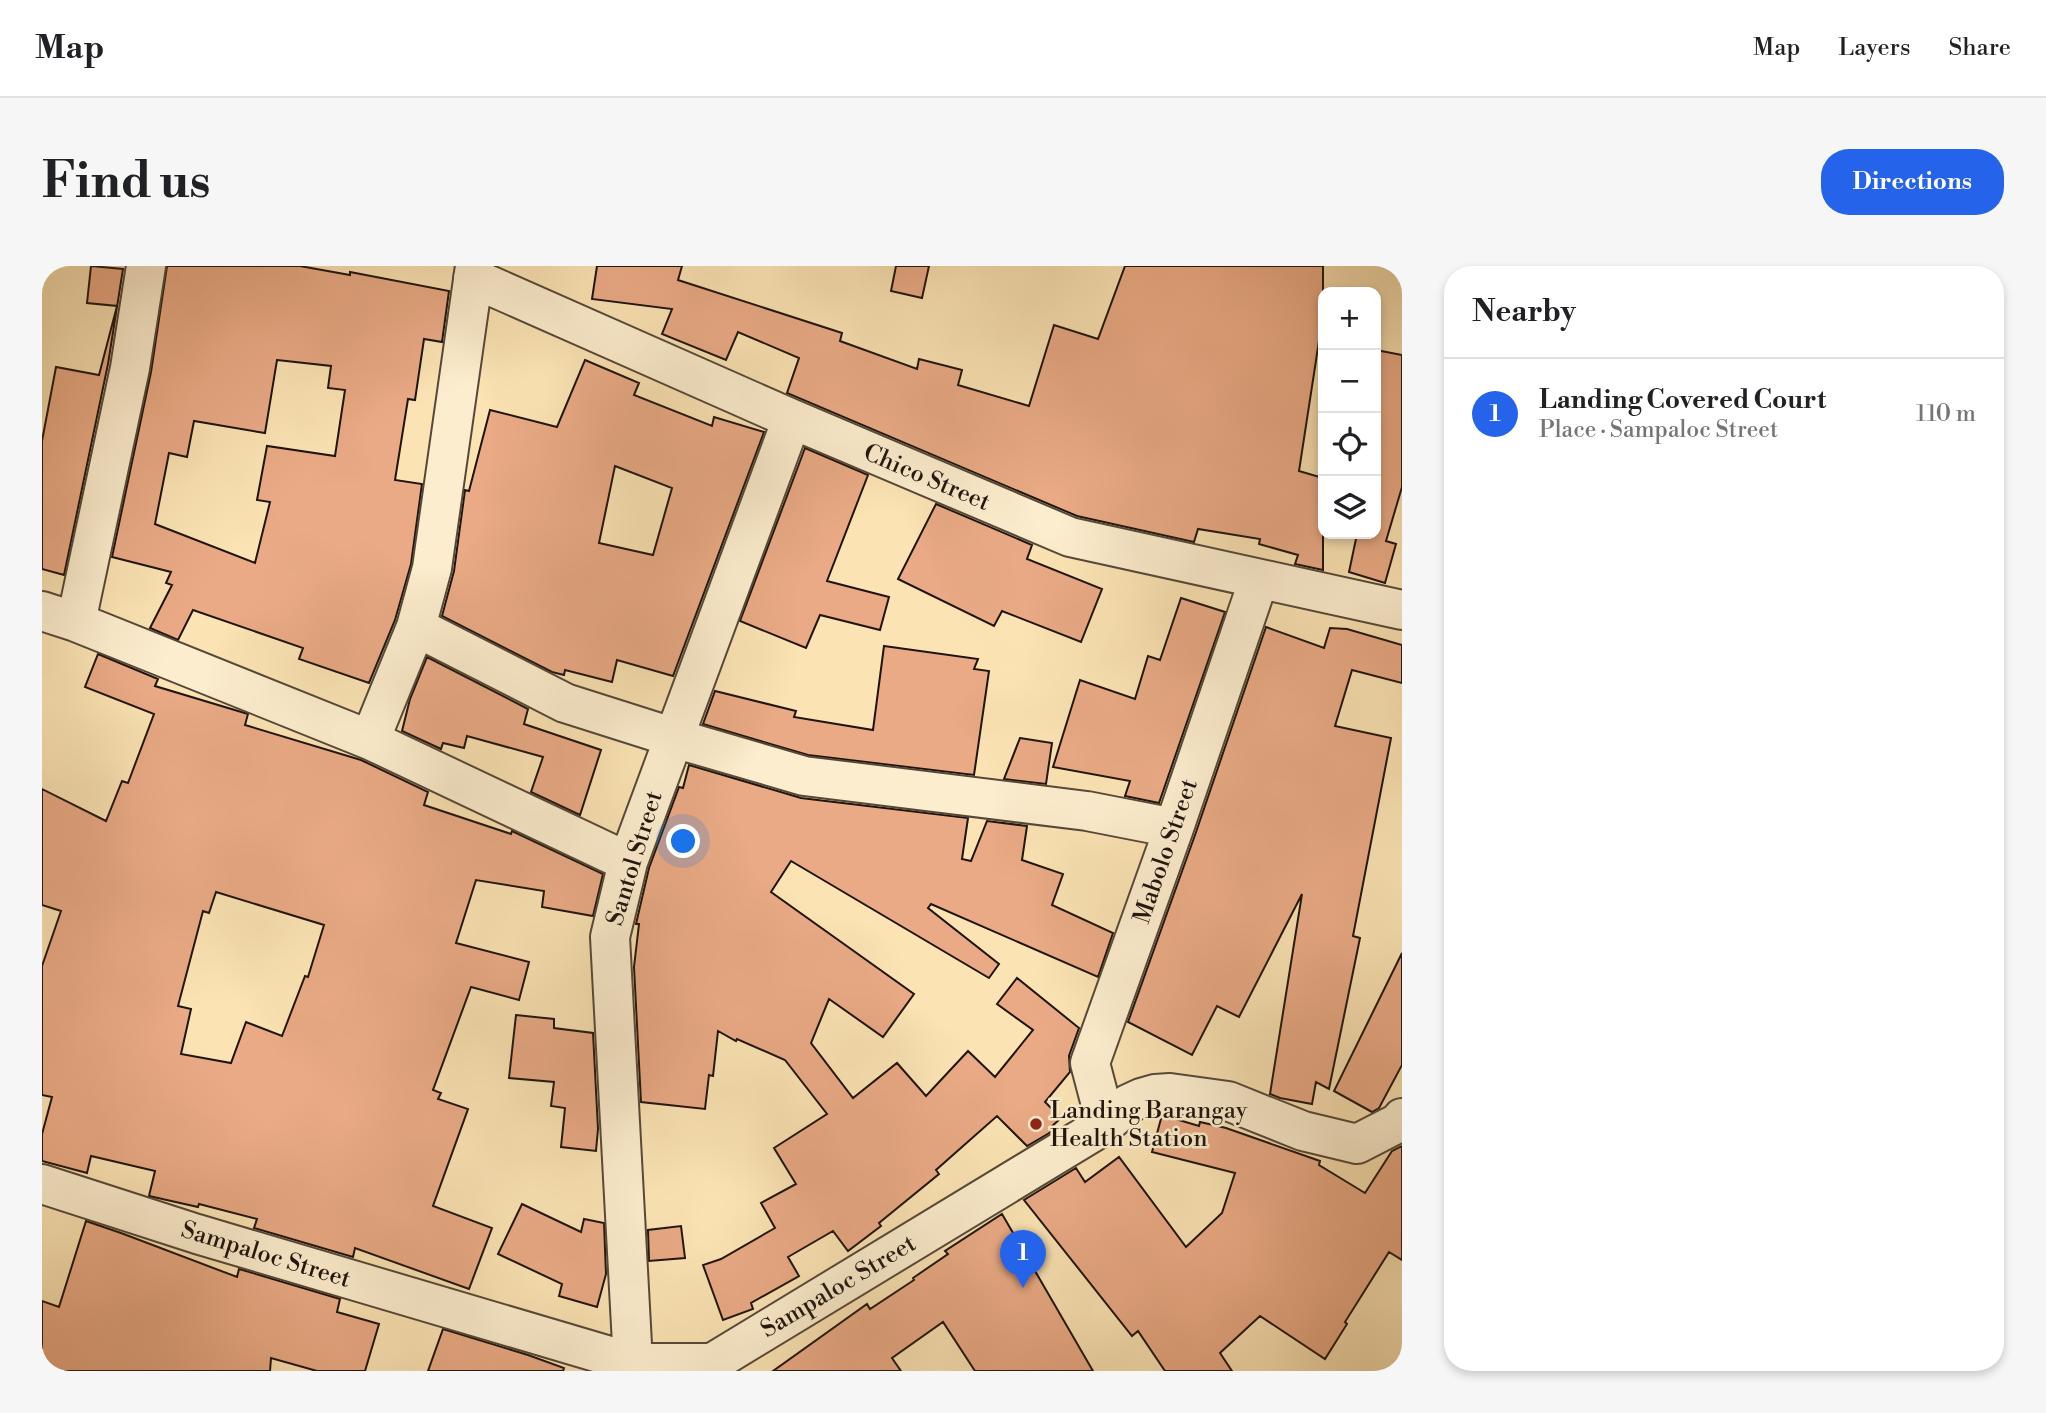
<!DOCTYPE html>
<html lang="en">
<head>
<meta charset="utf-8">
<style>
	:root { --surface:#fff; --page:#f6f6f6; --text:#202124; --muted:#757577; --line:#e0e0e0; --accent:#2563eb }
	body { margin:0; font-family:"Libre Bodoni",serif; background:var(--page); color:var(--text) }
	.controls { position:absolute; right:21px; top:21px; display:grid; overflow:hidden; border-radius:14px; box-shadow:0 4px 10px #0003 }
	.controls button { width:63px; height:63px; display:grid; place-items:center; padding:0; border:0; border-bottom:2px solid var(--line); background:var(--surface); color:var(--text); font:35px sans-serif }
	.you { position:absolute; left:642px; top:576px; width:24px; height:24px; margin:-18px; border:5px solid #fff; border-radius:50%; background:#1a73e8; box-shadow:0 0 0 10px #1a73e833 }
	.badge { display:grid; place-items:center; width:46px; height:46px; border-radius:50%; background:var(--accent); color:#fff; font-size:23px; font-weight:700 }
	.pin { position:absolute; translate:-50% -58px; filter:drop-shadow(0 2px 4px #0008) }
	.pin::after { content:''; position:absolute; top:37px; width:24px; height:21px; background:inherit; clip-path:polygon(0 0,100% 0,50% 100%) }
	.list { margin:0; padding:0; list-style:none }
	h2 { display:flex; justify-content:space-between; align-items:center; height:91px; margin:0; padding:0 28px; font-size:30px }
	h2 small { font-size:23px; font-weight:400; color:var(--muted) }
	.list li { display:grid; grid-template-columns:46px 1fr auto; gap:21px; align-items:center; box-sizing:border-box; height:112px; padding:0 28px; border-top:2px solid var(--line) }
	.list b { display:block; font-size:26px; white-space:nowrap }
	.list p { margin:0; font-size:23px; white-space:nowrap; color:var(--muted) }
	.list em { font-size:23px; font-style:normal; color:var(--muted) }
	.icon { flex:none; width:38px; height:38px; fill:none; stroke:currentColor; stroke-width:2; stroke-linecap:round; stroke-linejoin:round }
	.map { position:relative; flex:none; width:1360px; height:1105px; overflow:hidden; border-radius:28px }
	header { display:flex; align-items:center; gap:42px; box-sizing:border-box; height:98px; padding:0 35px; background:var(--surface); border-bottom:2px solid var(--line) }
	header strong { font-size:33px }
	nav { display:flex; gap:38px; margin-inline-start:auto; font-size:24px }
	.intro { display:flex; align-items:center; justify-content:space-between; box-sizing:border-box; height:168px; padding:0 42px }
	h1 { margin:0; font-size:49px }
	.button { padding:18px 32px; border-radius:28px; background:var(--accent); color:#fff; font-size:24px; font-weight:700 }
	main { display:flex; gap:42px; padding:0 42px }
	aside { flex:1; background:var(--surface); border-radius:28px; box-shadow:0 4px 10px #0003 }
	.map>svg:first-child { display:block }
	.building { fill:#e9aa85; stroke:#1f140f; stroke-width:2; fill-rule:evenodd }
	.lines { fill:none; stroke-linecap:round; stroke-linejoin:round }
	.minor-casing { stroke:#564838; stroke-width:42 }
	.minor { stroke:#fcedce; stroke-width:38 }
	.poi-dot { fill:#8f2418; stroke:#fcedce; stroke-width:2.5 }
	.labels { text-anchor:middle; stroke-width:5; stroke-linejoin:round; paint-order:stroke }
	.street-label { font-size:24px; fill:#1f140f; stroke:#fcedce }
	.poi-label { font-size:24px; fill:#1f140f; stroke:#fcedce; text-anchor:start }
</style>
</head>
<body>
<header>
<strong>Map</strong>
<nav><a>Map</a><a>Layers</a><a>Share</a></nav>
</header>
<div class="intro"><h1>Find us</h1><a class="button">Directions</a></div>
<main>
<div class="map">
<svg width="1360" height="1105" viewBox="0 0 1360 1105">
	<rect width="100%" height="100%" fill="#fbe3b4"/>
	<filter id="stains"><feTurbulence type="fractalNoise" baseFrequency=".00286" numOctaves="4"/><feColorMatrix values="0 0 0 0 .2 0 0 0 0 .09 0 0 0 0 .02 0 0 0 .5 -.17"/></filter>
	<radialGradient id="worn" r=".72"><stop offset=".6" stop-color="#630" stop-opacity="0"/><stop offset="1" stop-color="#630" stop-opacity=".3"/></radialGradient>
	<path class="building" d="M 49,0 L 81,3 L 66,98 L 22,309 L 0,303 L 0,175 L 14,101 L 57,109 L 75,40 L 45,37 Z
		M 125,0 L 258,0 L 308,9 L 308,6 L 407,25 L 400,76 L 382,73 L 373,134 L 366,133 L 353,214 L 380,218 L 369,298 L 353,354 L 327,417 L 257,393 L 261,382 L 151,344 L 136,374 L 108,362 L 130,319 L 124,317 L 129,306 L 70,291 L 109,106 ZM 235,94 L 289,100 L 286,122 L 303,124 L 293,190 L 225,180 L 215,234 L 228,236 L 213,297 L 113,258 L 127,187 L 145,191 L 152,155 L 223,167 Z
		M 555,0 L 640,0 L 636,14 L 800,67 L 798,75 L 875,103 L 877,93 L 920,104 L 916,119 L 987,140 L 1012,59 L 1056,73 L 1083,0 L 1281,0 L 1281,49 L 1257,205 L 1281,212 L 1281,304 L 1253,298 L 1256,289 L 1217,278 L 1218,273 L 1156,263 L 1152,276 L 1035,250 L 745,127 L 757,92 L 696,66 L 684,94 L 620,68 L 630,43 L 550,33 Z
		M 854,0 L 887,0 L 880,32 L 849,25 Z
		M 1334,84 L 1360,89 L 1360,221 L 1344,275 L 1354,278 L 1343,317 L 1307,306 L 1315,268 L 1334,268 Z
		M 543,94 L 597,117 L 592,129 L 670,160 L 672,151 L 722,166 L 631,410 L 575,394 L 570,416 L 523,404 L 522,409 L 510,406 L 400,350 L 412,305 L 423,224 L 427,225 L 448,144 L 515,161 ZM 573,200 L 630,222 L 611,289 L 557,277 Z
		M 763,182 L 826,209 L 785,315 L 847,331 L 838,364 L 778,349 L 764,382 L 698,355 Z
		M 894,238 L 990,279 L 985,293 L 1060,323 L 1039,376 L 960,345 L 952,360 L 856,313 Z
		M 1139,332 L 1183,346 L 1117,537 L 1083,530 L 1088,515 L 1011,501 L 1038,414 L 1093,433 L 1106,390 L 1118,394 Z
		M 1224,361 L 1282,382 L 1288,362 L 1305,363 L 1360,379 L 1360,417 L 1310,404 L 1293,460 L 1349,472 L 1311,670 L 1318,672 L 1287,823 L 1274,816 L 1270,838 L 1238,832 L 1228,828 L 1260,628 L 1197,751 L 1175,740 L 1150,789 L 1086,756 L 1153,569 Z
		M 842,380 L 936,393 L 932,403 L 947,405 L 932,509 L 766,489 L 661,458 L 673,425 L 754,445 L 752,451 L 831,464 Z
		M 56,388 L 116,413 L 113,420 L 206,448 L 203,459 L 319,494 L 386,526 L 382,539 L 469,568 L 470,565 L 561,608 L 551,650 L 500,641 L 502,625 L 434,614 L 414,677 L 487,696 L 477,734 L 429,721 L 391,824 L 399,827 L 396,833 L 426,843 L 391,940 L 450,962 L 427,1023 L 313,982 L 311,991 L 212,962 L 215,953 L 157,938 L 156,941 L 107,930 L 113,905 L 49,890 L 45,907 L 0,895 L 0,868 L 10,831 L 0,829 L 0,700 L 19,645 L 0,639 L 0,523 L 64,555 L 80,515 L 86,517 L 112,448 L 43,421 ZM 174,626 L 282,659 L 266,711 L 263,710 L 240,770 L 204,756 L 189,797 L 139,788 L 149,743 L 136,740 L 161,645 L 167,647 Z
		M 385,391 L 486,443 L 482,458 L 559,484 L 538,549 L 489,526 L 501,491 L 425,470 L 422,482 L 401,477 L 399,483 L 360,465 L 368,433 Z
		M 978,472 L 1010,477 L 1004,518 L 962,513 Z
		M 647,499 L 759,532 L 926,552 L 920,593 L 929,595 L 945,555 L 985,560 L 980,594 L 1021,608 L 1010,639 L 1071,667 L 1056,711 L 889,638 L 886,642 L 957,698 L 947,712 L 749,595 L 729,626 L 872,728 L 841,771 L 787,733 L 769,777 L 811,832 L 855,797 L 884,830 L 926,785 L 953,811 L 991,764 L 955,738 L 975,712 L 1037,762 L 1027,790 L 1028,806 L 1003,836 L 1019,852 L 1007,863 L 1009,866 L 985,880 L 955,850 L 894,904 L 897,908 L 837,957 L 839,960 L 806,985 L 791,965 L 746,991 L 757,1010 L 709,1037 L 711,1043 L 681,1054 L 661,999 L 679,993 L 733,962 L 719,937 L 754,918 L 732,882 L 785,848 L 743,794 L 695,773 L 694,775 L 676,765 L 671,810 L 667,809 L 663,843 L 599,836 L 592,701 L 597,658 L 594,658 L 607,602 L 637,521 L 641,522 Z
		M 1360,687 L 1360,799 L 1337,842 L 1330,846 L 1292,825 Z
		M 474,749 L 512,753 L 512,762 L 551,767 L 556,863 L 554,885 L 519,881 L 523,842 L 509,840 L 512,816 L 467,812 Z
		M 1120,849 L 1157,860 L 1158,856 L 1184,862 L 1278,895 L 1277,899 L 1323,927 L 1350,885 L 1360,880 L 1360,994 L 1347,986 L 1303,1056 L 1305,1058 L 1283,1093 L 1218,1050 L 1178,1087 L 1190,1105 L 1123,1105 L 1096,1065 L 1090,1070 L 982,934 L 1034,902 L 1043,916 L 1077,891 L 1144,981 L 1180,947 L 1193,907 L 1110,886 Z
		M 480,938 L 539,966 L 542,953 L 562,957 L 564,1008 L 555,1041 L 517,1030 L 520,1018 L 456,988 Z
		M 960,948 L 1051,1105 L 933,1105 L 901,1056 L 850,1092 L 859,1105 L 731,1105 L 825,1038 L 828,1043 L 872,1014 L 871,1012 L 906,988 L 903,985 Z
		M 44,955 L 79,967 L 195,1011 L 197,1003 L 298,1033 L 295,1046 L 337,1058 L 323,1105 L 275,1105 L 229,1092 L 228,1105 L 0,1105 L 0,1035 L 17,1041 Z
		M 639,960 L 643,992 L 607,995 L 606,964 Z
		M 401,1063 L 486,1089 L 522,1102 L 521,1105 L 386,1105 Z"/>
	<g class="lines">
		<g class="minor-casing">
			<path id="minor" d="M 431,12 L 750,153 L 1028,271 L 1360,344
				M 0,345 L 34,356 L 328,474 L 586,596
				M 34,356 L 88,102 L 104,0
				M 374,361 L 523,437 L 649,477 L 762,510 L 1045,545 L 1132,562
				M 328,474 L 374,361 L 390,302 L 433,0
				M 1064,858 L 1048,797 L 1132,562 L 1217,313
				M 0,918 L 155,968 L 591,1097 L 668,1097
				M 591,1097 L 568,671 L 586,596 L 750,153
				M 657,1105 L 1064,858 L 1086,838 L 1099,832 L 1113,828 L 1128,827 L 1186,835 L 1261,865 L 1315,878 L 1356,857 L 1360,852"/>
		</g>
		<use href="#minor" class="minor"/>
	</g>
	<circle class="poi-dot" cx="994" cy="858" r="7"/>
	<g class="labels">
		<g class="street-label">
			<text transform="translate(885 211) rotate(23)" y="8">Chico Street</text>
			<text transform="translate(1123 585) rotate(-71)" y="8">Mabolo Street</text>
			<text transform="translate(592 592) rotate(-73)" y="8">Santol Street</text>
			<text transform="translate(224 988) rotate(17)" y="8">Sampaloc Street</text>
			<text transform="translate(796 1020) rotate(-31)" y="8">Sampaloc Street</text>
		</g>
		<g class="poi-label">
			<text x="1008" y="852">Landing Barangay<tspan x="1008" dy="28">Health Station</tspan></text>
		</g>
	</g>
	<rect width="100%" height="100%" filter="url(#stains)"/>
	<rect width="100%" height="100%" fill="url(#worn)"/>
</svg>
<div class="controls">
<button>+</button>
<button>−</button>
<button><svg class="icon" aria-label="locate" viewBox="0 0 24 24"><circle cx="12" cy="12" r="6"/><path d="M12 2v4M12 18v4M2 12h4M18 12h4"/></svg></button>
<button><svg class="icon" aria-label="layers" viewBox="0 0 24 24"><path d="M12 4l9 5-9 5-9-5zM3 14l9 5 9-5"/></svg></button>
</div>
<div class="you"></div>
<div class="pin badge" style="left:981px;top:1022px">1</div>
</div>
<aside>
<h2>Nearby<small></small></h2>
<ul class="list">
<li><span class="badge">1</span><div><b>Landing Covered Court</b><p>Place · Sampaloc Street</p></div><em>110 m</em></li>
</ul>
</aside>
</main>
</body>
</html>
